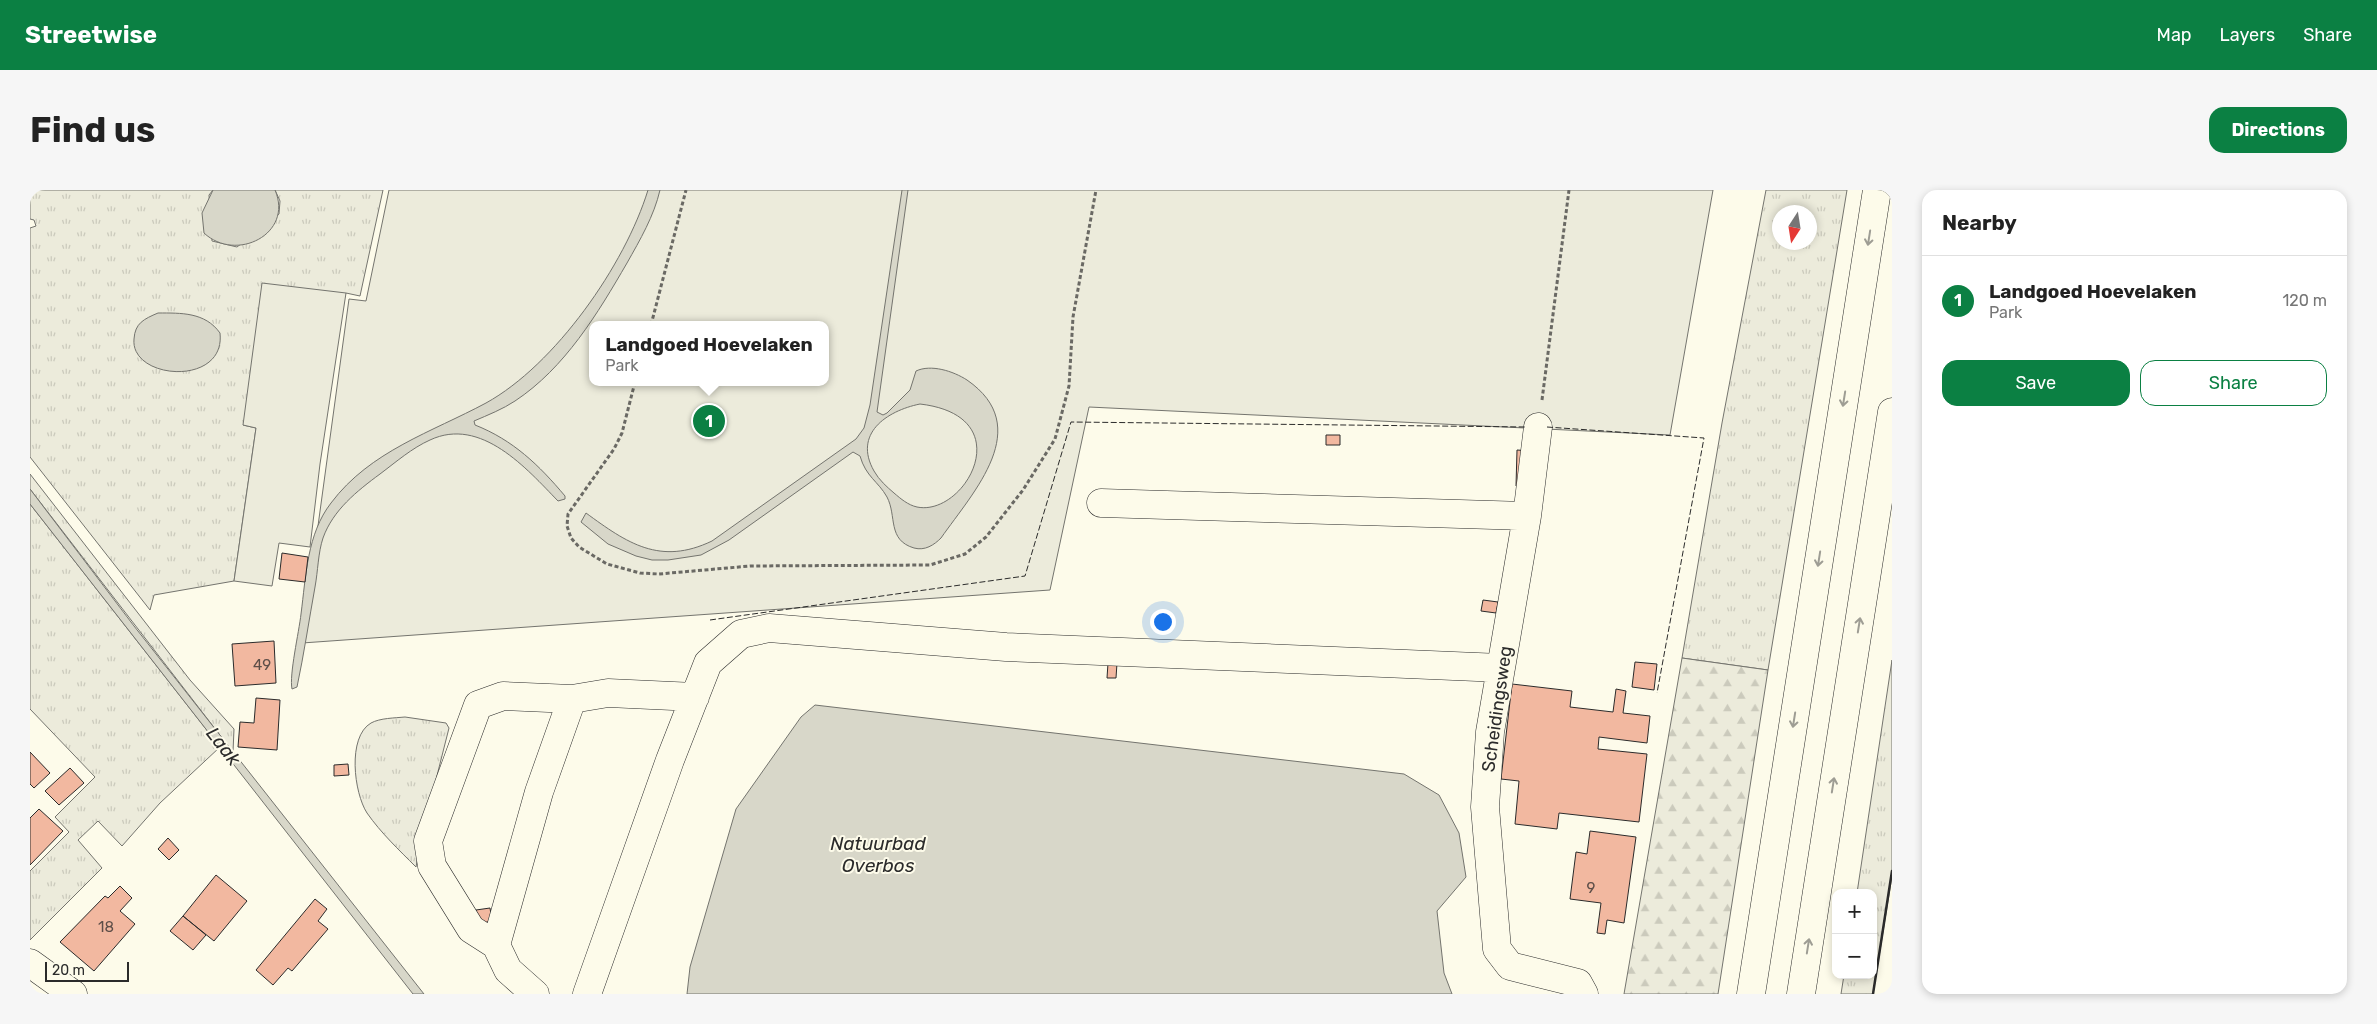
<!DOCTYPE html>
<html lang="en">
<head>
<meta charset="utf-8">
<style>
	:root { --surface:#fff; --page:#f6f6f6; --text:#222; --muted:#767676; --line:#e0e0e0; --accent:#0b8043 }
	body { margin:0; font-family:Rubik,sans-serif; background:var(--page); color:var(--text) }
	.controls { position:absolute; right:15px; bottom:15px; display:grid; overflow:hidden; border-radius:10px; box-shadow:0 2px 8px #0003 }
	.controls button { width:45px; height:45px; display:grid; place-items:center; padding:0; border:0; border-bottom:1px solid var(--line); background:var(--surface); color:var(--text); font:25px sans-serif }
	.compass { position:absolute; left:1742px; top:15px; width:45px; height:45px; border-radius:50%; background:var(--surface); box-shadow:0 2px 8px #0003; rotate:192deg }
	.scale { position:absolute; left:15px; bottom:12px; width:84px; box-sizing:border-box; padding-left:5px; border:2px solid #2b2b2b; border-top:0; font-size:14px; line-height:18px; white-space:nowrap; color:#2b2b2b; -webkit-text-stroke:4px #fdfbea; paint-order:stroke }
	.you { position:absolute; left:1132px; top:431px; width:18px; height:18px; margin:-12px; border:4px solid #fff; border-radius:50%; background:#1a73e8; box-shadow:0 0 0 8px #1a73e833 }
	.badge { display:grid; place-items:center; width:32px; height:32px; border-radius:50%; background:var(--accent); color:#fff; font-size:16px; font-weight:700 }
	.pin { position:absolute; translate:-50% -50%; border:2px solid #fff; box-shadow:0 1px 5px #0006 }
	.popup { position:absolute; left:559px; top:131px; width:240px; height:65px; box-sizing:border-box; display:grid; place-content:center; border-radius:10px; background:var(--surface); filter:drop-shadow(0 1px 4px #0005); font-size:16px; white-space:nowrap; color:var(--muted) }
	.popup b { font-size:19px; color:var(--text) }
	.popup::after { content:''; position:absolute; left:50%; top:100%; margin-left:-10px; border:10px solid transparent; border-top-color:var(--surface) }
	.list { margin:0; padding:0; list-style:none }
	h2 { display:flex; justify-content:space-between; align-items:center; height:65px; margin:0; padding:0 20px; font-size:21px }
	h2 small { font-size:16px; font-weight:400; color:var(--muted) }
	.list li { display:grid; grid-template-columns:32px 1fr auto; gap:15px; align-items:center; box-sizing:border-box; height:90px; padding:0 20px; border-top:1px solid var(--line) }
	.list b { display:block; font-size:19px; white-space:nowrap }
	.list p { margin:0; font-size:16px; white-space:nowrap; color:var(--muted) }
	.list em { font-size:16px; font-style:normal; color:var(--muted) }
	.actions { display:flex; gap:10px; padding:15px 20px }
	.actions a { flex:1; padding:11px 0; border:1px solid var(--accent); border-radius:15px; text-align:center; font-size:18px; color:var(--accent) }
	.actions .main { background:var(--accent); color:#fff }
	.map { position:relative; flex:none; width:1862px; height:804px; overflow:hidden; border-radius:15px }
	header { display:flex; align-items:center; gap:30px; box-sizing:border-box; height:70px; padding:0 25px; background:var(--accent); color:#fff }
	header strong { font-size:24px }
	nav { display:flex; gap:28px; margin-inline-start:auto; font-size:18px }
	.intro { display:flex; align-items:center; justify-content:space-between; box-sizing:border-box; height:120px; padding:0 30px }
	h1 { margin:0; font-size:35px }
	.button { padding:12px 22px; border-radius:15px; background:var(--accent); color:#fff; font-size:18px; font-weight:700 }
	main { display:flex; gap:30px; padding:0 30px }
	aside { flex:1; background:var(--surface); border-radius:15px; box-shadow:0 2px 8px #0003 }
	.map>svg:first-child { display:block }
	.grass { fill:url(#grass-tufts); stroke:#74746e; fill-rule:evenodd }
	.forest { fill:url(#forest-firs); stroke:#74746e }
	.park { fill:#ecebdb; stroke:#74746e; fill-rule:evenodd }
	.water { fill:#d8d7c9; stroke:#74746e; fill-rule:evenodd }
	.building { fill:#f2b8a0; stroke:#2b2b2b }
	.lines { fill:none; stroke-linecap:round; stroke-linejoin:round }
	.minor-casing { stroke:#2b2b2b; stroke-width:29 }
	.highway-casing { stroke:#2b2b2b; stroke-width:29 }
	.path { stroke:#6a6964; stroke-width:3; stroke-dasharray:4 2.5; stroke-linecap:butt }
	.minor { stroke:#fdfbea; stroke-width:28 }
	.highway { stroke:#fdfbea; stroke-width:28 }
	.fence { stroke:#2b2b2b; stroke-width:1; stroke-dasharray:6 2.5; stroke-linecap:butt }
	.wall { stroke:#2b2b2b; stroke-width:2.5 }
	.oneway { stroke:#9e9d94 }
	.labels { text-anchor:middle; stroke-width:4; stroke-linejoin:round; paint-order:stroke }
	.number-label { font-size:15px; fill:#5d4e48 }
	.street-label { font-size:18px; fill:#2b2b2b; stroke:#fdfbea }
	.water-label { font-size:19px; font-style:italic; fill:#2b2b2b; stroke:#fdfbea }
</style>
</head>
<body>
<header>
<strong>Streetwise</strong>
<nav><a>Map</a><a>Layers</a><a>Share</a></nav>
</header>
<div class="intro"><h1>Find us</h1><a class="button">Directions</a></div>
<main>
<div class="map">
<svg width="1862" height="804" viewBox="0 0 1862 804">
	<defs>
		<pattern id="grass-tufts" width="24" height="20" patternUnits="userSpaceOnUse" patternTransform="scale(1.25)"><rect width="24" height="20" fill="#ecebdb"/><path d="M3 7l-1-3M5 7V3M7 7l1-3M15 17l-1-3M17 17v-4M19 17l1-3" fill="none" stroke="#cbcabc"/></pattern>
		<pattern id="forest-firs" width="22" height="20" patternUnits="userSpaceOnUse" patternTransform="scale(1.25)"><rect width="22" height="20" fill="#ecebdb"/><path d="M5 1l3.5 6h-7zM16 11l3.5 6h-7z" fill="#cbcabc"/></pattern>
	</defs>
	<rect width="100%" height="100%" fill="#fdfbea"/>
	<path class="grass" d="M 0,0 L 183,0 L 179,5 L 182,51 L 207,57 L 249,24 L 250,11 L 245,0 L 353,0 L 330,106 L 316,103 L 213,235 L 226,238 L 204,391 L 124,405 L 120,420 L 0,267 L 0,38 L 6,36 L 4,30 L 0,29 Z
		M 1736,0 L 1817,0 L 1738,480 L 1652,468 L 1692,233 ZM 1750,22 L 1780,22 L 1780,52 L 1750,52 Z
		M 0,284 L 160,490 L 204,539 L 203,562 L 0,299 Z
		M 0,314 L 190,557 L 130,613 L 92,656 L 68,631 L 48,650 L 72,678 L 0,750 L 0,681 L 39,642 L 25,627 L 65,587 L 0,519 Z
		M 1862,470 L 1862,686 L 1843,804 L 1811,804 L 1814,785 L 1843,785 L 1843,703 L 1827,703 Z
		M 375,527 L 416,533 L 419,538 L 391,649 L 386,677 C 369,660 351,643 337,623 C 324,603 317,547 341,533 C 350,528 365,528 375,527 Z"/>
	<path class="forest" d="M 1652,468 L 1738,480 L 1688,804 L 1594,804 Z"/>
	<path class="park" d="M 359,0 L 1683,0 L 1640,245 L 1059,217 L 1020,400 L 272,453 L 319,109 L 336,111 ZM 563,135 L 795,135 L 795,192 L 563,192 Z
		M 232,93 L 316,103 L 290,274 L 280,357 L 249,353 L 242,396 L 204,391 L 226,238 L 213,235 Z"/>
	<path class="water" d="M 183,0 L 245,0 C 264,44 206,73 174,43 L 172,23 Z
		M 618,0 L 630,0 C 624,26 610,50 597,73 C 568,123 535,178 485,211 C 473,219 458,225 444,231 L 445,235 C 483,250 509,275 535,306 L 535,309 L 528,311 C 497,279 451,226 400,250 C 382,258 366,272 350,284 C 327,301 303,320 293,348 C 288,363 288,381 285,397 C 279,430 274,464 267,497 L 262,499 C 259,485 269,442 271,424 C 276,386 277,344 301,313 C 340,261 402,242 456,213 C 525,175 595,75 618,0 Z
		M 872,0 L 878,0 L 847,222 L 853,225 L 857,223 L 880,200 L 886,181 C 901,174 923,181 937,190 C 1005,237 944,301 911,348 C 904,355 895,361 884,358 C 857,350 867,326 857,307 C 848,291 836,287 830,266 L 823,262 L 699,350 L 671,365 L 638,370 L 622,370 L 606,366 L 578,354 L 551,332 L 556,323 C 597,353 630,376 682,351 L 826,249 L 834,238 L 840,215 ZM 890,214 C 992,226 935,327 887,317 C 878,315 871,309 864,303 C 857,297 849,290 844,281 C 823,244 856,221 890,214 Z
		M 128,123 C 151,123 175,122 190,143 C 196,197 100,190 104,149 C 105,133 114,129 128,123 Z
		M 0,299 L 104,436 L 394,804 L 383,804 L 0,314 Z
		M 785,515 L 1374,584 L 1409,605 L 1429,643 L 1436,687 L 1407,721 L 1414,783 L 1422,804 L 657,804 L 660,777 L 706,619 L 771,527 Z"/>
	<path class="building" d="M 1296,245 L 1310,245 L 1310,255 L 1296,255 Z
		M 1487,260 L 1501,261 L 1500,296 L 1486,296 Z
		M 252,363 L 278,367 L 275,392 L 249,389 Z
		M 1453,410 L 1468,412 L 1466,423 L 1451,421 Z
		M 244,451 L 246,493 L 205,496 L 202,454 Z
		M 1605,472 L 1627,474 L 1624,500 L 1602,497 Z
		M 1078,473 L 1087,473 L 1086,488 L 1077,488 Z
		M 1482,494 L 1542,501 L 1540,517 L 1583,522 L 1586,499 L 1596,501 L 1593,523 L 1620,526 L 1617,553 L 1569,547 L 1568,559 L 1617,564 L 1609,632 L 1529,623 L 1527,639 L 1485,634 L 1489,591 L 1471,589 Z
		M 226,508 L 250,510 L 247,560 L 208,557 L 210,532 L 224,533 Z
		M 0,562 L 20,583 L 4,598 L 0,594 Z
		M 318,574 L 319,585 L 304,586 L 304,575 Z
		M 40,578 L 54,593 L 29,615 L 15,601 Z
		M 9,619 L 33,641 L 0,675 L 0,628 Z
		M 1560,641 L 1606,647 L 1594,733 L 1577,730 L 1575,744 L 1567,743 L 1571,713 L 1540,709 L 1546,662 L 1557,664 Z
		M 138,648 L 149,660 L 139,670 L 128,659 Z
		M 186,685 L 217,711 L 184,751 L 153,726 Z
		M 90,696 L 102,708 L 90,721 L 105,734 L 64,781 L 30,752 L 75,706 L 78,708 Z
		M 285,709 L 297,719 L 288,731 L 298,739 L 262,781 L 258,778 L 243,795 L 226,780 Z
		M 460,718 L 462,731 L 449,734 L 446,720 Z
		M 153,726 L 176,745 L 163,760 L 140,741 Z"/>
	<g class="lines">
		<g class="minor-casing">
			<path id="minor" d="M 1508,237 L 1497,326 L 1460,542 L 1455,617 L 1467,759 L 1480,776 L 1548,793 L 1554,804
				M 1071,313 L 1497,326
				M 466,755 L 441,739 L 402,676 L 398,651 L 448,515 L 473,506 L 542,509
				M 0,773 L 43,804
				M 505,804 L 478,780 L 466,755 L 509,602 L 542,509 L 578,503 L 665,507
				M 557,804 L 640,570 L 678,473 L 711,444 L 739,438 L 976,457 L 1471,478"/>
		</g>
		<g class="highway-casing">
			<path id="highway" d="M 1721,804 L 1847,0
				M 1771,804 L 1862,222"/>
		</g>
		<path class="path" d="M 621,135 L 656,0
			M 605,192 L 592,243 L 584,259 L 538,324 L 537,336 L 541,348 L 549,357 L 577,374 L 610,383 L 629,384 L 720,376 L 900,375 L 935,364 L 956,347 L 993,300 L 1025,249 L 1039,196 L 1043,127 L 1066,0
			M 1512,210 L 1539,0"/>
		<use href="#minor" class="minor"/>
		<use href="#highway" class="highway"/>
		<path class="fence" d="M 1517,237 L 1674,248 L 1627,503
			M 680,430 L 995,386 L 1041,232 L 1497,237"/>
		<path class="wall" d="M 1843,804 L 1862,681"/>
	</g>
	<defs><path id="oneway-shaft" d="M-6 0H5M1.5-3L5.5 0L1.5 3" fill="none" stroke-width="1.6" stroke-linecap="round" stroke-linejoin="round" transform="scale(1.25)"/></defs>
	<g class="oneway">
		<use href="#oneway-shaft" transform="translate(1839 48) rotate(99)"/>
		<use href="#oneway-shaft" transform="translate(1814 209) rotate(99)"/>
		<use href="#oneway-shaft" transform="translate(1789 369) rotate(99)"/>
		<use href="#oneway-shaft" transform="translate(1829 435) rotate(-81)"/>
		<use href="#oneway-shaft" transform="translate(1764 530) rotate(99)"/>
		<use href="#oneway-shaft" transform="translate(1803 595) rotate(-81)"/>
		<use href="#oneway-shaft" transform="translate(1778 756) rotate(-81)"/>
	</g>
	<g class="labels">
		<g class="number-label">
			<text x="232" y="480">49</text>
			<text x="1561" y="703">9</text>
			<text x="76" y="742">18</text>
		</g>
		<g class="street-label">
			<text transform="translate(1467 519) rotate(-82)" y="6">Scheidingsweg</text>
		</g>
		<g class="water-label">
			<text transform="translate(194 556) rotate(52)" y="7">Laak</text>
			<text x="848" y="660">Natuurbad<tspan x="848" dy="22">Overbos</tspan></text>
		</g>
	</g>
</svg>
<div class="controls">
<button>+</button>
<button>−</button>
</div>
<svg class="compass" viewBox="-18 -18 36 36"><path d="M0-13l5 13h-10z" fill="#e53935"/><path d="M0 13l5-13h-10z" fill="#767676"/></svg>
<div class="scale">20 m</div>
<div class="you"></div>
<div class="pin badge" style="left:679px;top:231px">1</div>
<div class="popup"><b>Landgoed Hoevelaken</b>Park</div>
</div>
<aside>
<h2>Nearby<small></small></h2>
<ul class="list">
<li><span class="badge">1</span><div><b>Landgoed Hoevelaken</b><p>Park</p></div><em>120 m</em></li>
</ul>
<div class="actions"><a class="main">Save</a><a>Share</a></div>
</aside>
</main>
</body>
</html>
